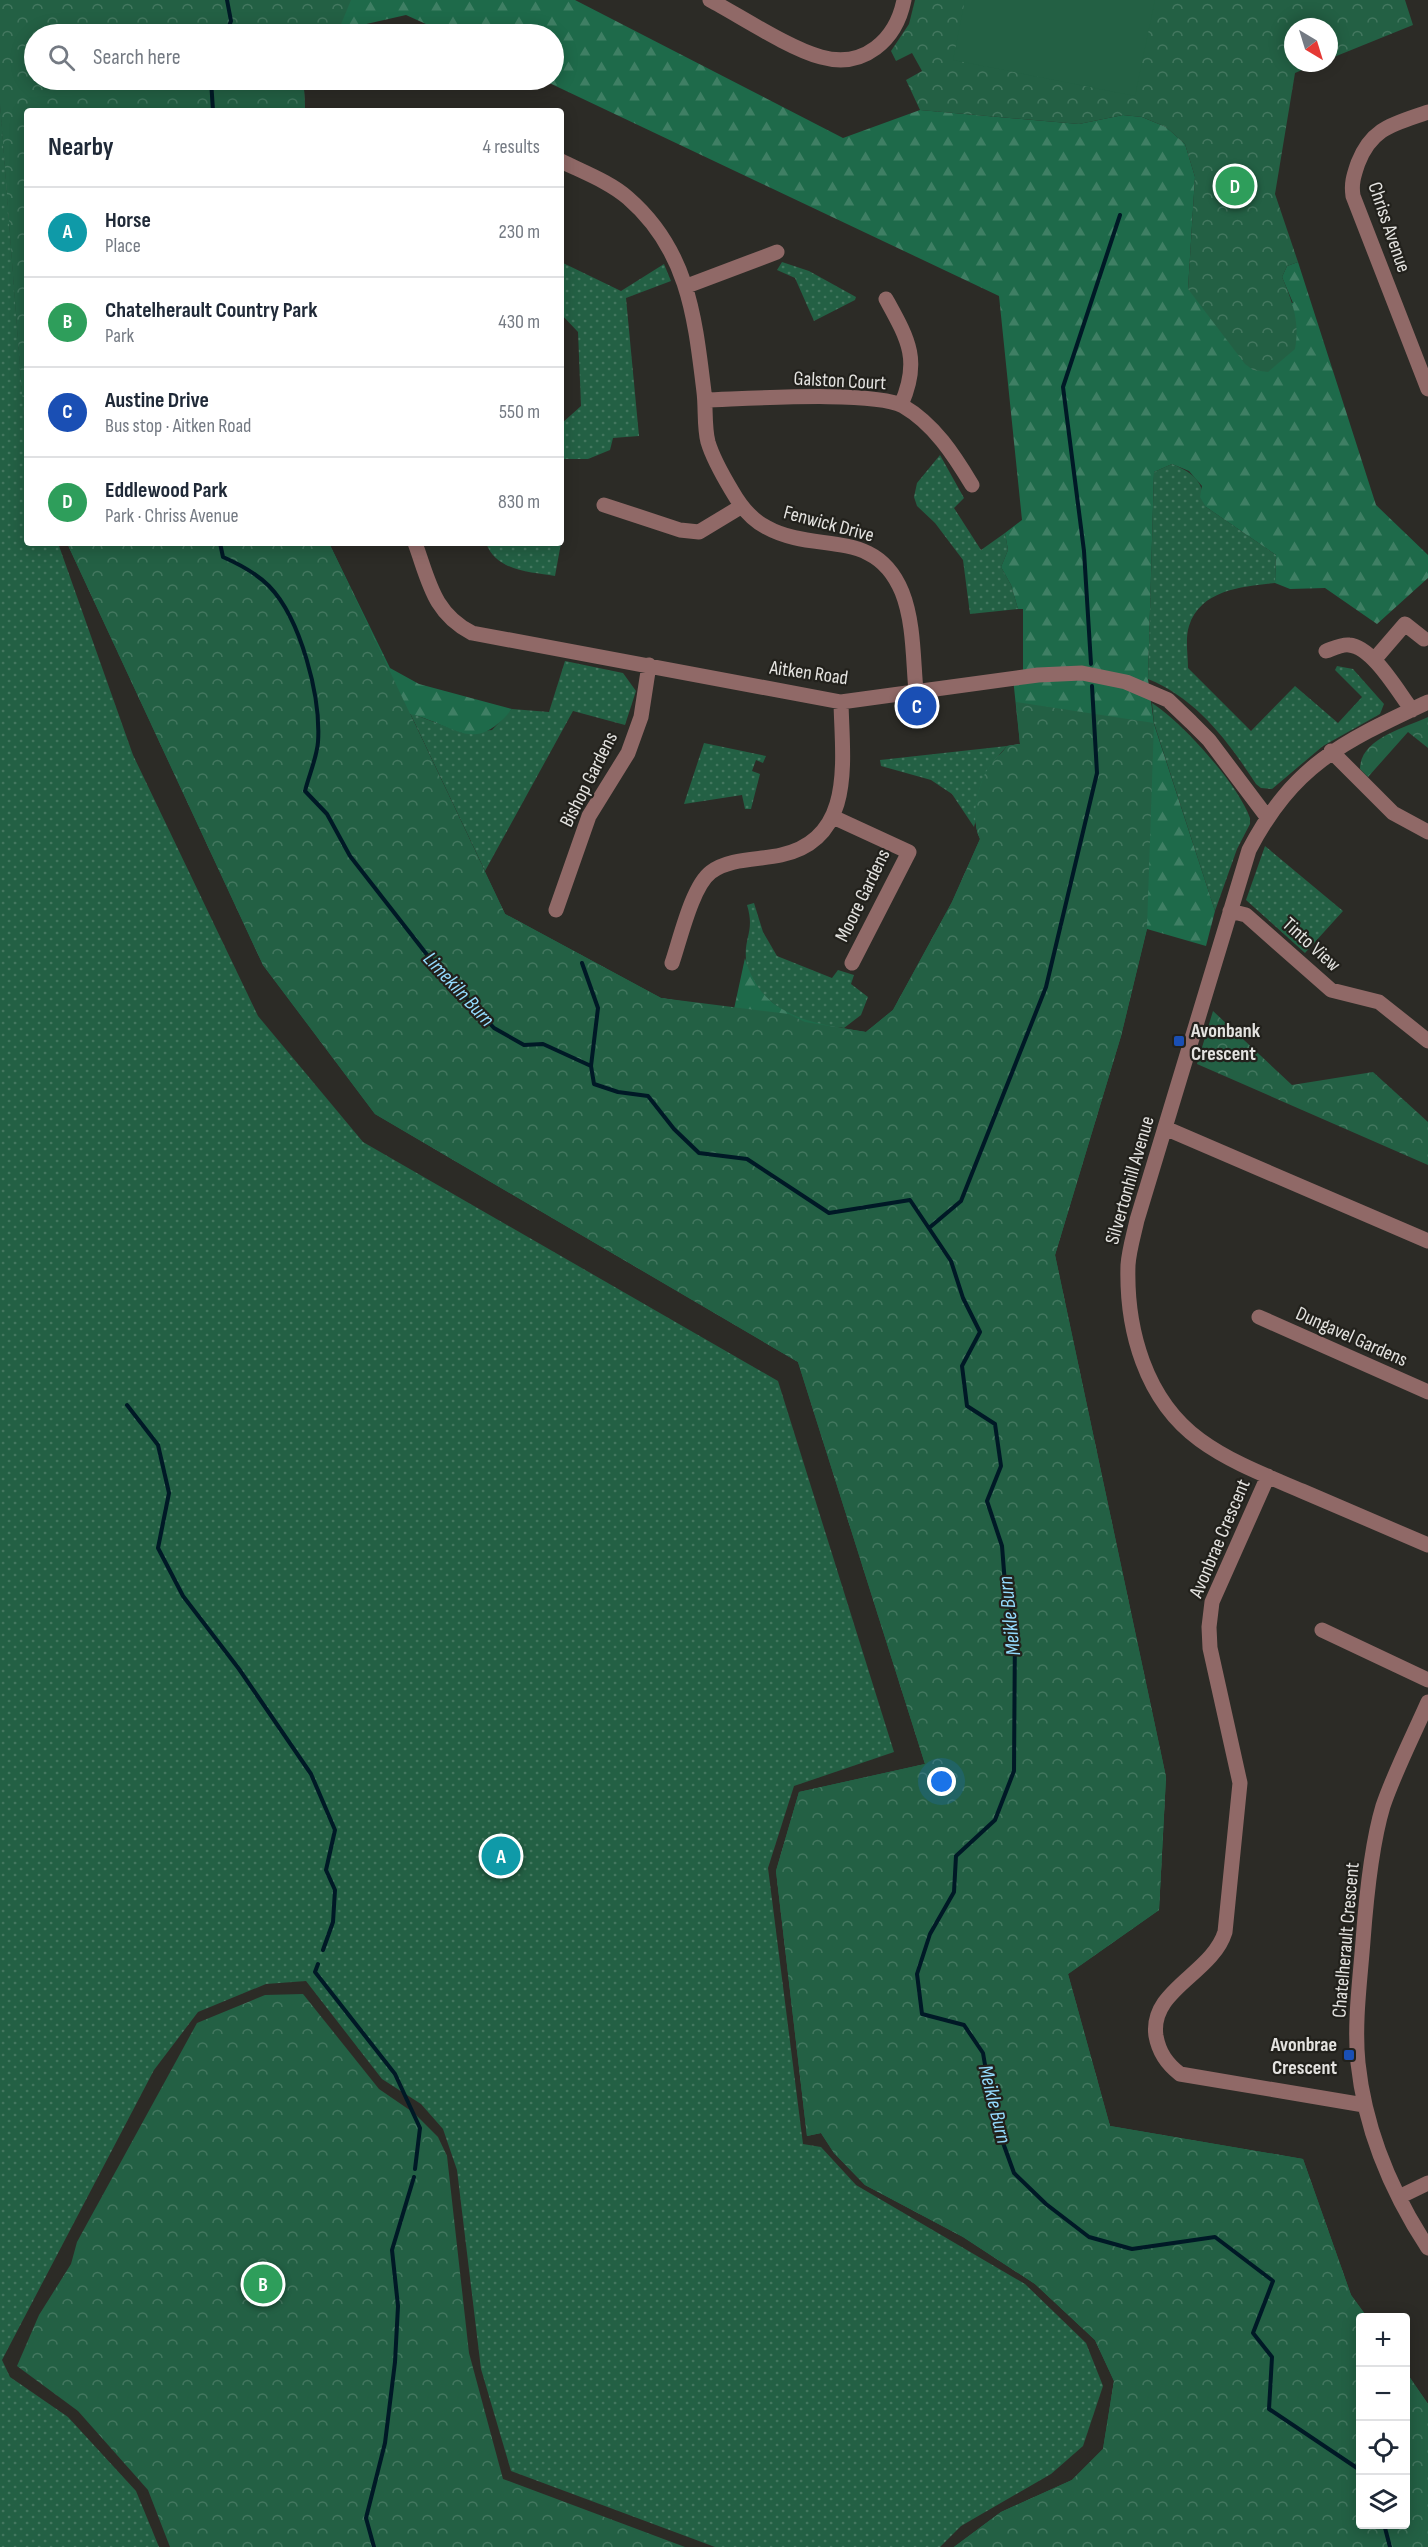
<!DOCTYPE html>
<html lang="en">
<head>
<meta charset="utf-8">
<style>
	:root { --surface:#fff; --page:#f6f6f7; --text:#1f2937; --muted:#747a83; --line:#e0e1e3; --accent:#db2777 }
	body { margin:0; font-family:"Sofia Sans Condensed",sans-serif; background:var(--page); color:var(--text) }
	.controls { position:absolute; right:18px; bottom:18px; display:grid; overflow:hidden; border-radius:6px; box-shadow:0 3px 15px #0003 }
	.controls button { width:54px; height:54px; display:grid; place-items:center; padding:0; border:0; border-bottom:2px solid var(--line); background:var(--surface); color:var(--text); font:30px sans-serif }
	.compass { position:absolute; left:1284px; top:18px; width:54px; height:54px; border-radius:50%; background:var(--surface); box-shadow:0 3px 15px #0003; rotate:142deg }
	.you { position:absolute; left:942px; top:1782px; width:21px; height:21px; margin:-15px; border:4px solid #fff; border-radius:50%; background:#1a73e8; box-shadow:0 0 0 9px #1a73e833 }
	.badge { display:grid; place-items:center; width:39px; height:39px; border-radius:50%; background:var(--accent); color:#fff; font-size:20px; font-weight:700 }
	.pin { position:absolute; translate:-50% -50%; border:3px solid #fff; box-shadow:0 2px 6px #0006 }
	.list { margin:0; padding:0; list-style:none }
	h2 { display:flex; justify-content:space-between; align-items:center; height:78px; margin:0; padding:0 24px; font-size:26px }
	h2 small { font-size:20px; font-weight:400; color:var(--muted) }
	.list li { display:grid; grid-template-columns:39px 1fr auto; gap:18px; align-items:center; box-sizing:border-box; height:90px; padding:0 24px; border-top:2px solid var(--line) }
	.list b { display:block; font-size:22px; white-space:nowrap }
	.list p { margin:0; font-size:20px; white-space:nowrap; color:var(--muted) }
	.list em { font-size:20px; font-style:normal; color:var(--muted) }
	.icon { flex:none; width:33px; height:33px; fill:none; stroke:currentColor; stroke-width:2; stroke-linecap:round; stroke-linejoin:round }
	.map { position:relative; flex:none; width:1428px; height:2547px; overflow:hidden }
	.search { position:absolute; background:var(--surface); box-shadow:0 3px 15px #0003; left:24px; top:24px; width:540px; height:66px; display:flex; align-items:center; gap:15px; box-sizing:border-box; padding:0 21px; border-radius:33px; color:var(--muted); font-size:22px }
	.panel { position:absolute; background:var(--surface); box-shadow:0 3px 15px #0003; left:24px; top:108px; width:540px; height:438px; border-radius:6px }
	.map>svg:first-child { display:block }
	.grass { fill:url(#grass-dots) }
	.forest { fill:url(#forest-firs) }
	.park { fill:url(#park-crowns) }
	.pitch { fill:#236044 }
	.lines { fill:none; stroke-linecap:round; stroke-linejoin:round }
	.stream { stroke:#001926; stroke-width:4 }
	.minor { stroke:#906967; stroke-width:15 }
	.transit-dot { fill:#1a4fb4; stroke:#22211c; stroke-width:2 }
	.labels { text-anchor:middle; stroke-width:4.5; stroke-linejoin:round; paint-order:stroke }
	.street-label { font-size:20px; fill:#e4e3e0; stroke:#22211c }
	.poi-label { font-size:20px; font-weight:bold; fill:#e4e3e0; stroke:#22211c; text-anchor:start }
	.water-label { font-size:21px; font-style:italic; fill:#94dbfe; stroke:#22211c }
</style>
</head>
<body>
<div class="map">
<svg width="1428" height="2547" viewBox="0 0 1428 2547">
	<defs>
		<pattern id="grass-dots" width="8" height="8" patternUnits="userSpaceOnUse" patternTransform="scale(1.5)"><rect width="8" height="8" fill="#236044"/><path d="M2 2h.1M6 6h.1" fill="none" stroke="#43775f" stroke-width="1.8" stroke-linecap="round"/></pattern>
		<pattern id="forest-firs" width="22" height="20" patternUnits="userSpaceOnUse" patternTransform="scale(1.5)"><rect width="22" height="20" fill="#1e6a4a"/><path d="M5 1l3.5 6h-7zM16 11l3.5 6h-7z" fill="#3f7f64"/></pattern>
		<pattern id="park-crowns" width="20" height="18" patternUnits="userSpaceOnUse" patternTransform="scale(1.5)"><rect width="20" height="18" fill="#236044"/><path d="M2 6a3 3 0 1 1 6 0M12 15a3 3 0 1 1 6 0" fill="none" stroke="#43775f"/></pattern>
	</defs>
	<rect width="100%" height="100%" fill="#2c2b26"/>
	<path class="grass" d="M 0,101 L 27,457 L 27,543 L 58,543 L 133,755 L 258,1016 L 363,1142 L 778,1381 L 894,1752 L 794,1786 L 768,1868 L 803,2144 L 821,2147 L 856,2185 L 1025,2284 L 1086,2343 L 1103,2386 L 1083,2446 L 1051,2474 L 961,2526 L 940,2547 L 715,2547 L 511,2471 L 481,2369 L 457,2170 L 443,2129 L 421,2104 L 382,2079 L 306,1981 L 266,1984 L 198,2012 L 154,2070 L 2,2360 L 10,2377 L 68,2417 L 136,2491 L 159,2547 L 0,2547 Z
		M 561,262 L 621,291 L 664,264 L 671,281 L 626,298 L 639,436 L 613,438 L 610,450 L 588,459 L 561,459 L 561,424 L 581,406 L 578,332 L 561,314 Z
		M 782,262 L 809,271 L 856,297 L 855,300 L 814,321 L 795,278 L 777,270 Z
		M 940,455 L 964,498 L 954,508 L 981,550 L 1005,533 L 1008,550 L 1001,567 L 1011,585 L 1018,609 L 970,614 L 963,560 L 935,523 L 917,506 L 914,497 L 917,483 Z
		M 1172,464 C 1196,474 1202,481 1206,507 L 1276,555 L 1275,583 C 1243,587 1201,589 1189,626 C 1185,638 1188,655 1188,668 L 1251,731 L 1295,686 L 1338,723 L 1362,697 L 1335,670 L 1337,666 L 1353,669 L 1384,704 L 1380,714 L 1323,746 L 1272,789 L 1261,788 L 1256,784 C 1228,741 1197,699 1148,679 L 1154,472 Z
		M 486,543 L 561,543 L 555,576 C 530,572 496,571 486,543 Z
		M 565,661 L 623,673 L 636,691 L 625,725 L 573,711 L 485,871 L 410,713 L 463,733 L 492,730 L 512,709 L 549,712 Z
		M 1152,703 C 1182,722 1238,784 1250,818 L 1250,824 L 1237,849 L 1215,911 L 1154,723 Z
		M 704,743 L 766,756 L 763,763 L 756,760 L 752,771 L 760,774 L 751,809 L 745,809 L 742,795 L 684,804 Z
		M 1007,746 L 991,764 L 974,827 L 952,794 L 931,780 L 881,766 L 880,760 Z
		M 1265,846 L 1343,911 L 1305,953 L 1246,900 Z
		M 754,903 L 763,932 L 777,956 L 832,978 L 838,970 L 854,975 L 851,984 L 868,997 L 861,1015 L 844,1028 C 831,1026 816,1026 803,1021 C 779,1011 747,987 746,959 C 744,937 755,931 747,905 Z"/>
	<path class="forest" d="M 0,0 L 575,0 L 843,138 L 920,110 L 1079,124 L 1123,115 L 1142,117 L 1166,127 L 1185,144 L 1195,177 L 1188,289 L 1293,303 L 1282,277 L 1287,266 L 1298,262 L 1376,505 L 1428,555 L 1428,578 L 1377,624 L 1325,588 L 1290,589 L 1275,583 L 1276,555 L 1206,507 L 1200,497 L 1202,486 L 1189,471 L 1172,464 L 1154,472 L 1148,679 L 1154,724 L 1215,911 L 1206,946 L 1147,929 L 1121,1036 L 1055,1255 L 1166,1777 L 1159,1910 L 1068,1974 L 1110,2126 L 1303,2159 L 1351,2295 L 1367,2317 L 1360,2318 L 1360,2524 L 1406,2524 L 1406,2372 L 1428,2404 L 1428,2547 L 954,2547 L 1001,2512 L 1072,2480 L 1103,2449 L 1114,2381 L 1095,2340 L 1035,2284 L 963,2237 L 865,2185 L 834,2153 L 821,2133 L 807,2136 L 776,1871 L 799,1792 L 925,1764 L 798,1362 L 375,1114 L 263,965 L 67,543 L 329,543 L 390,668 L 419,684 L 512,709 C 474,756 456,725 410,714 L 505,914 L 661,998 L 734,1009 L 745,958 C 762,1019 813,1023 866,1032 L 893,1010 L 952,902 L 980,839 C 970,819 977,783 991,764 C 996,757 1003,753 1007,746 L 1020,744 L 1013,678 L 1023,677 L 1023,609 L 1018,609 L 1011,585 L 1001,567 L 1008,550 L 1005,533 L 1022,520 L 999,296 L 543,80 L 554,80 L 554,34 L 448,34 L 406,15 L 340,30 L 337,34 L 34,34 L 34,80 L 310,80 L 304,89 L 305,111 L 27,111 L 27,457 L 0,101 Z"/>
	<path class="park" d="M 0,0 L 351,0 L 337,34 L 34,34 L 34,80 L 310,80 L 304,89 L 305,111 L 27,111 L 27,457 L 0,101 Z
		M 915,0 L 1405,0 L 1413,25 L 1329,59 L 1329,27 L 1293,27 L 1293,63 L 1318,63 L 1295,73 L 1275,194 L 1298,262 L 1287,266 L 1282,277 C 1293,303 1300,322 1295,349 L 1268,372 L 1253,370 L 1245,364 L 1188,289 L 1195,177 L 1185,144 L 1166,127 L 1142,117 L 1123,115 L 1079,124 L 920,110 L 906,80 L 922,71 L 912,53 L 896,61 L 891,51 L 909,24 Z
		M 67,543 L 329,543 L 505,914 L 661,998 L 789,1014 L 805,1022 L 866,1032 L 893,1010 L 952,902 L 980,839 C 970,819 977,783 991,764 C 996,757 1003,753 1007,746 L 1020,744 L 1016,702 L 1154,723 L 1147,928 L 1121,1036 L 1055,1255 L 1166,1777 L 1159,1910 L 1068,1974 L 1110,2126 L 1303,2159 L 1351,2295 L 1367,2317 L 1360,2318 L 1360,2524 L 1406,2524 L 1406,2372 L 1428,2404 L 1428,2547 L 954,2547 L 1001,2512 L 1072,2480 L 1103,2449 L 1114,2381 L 1095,2340 L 1035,2284 L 963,2237 L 865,2185 L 834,2153 L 821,2133 L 807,2136 L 776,1871 L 799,1792 L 925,1764 L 798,1362 L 375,1114 L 263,965 Z
		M 1428,717 L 1428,748 L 1408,732 L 1368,777 L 1360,769 C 1360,739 1404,728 1428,717 Z
		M 1213,1011 L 1292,1085 L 1373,1072 L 1428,1122 L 1428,1165 L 1197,1064 Z
		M 303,1994 L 379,2089 L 414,2113 L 438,2137 L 447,2156 L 469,2353 L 503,2479 L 685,2547 L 170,2547 L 148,2490 L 78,2411 L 17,2366 L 39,2315 L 71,2264 L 77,2242 L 197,2023 L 265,1995 Z"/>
	<path class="pitch" d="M 965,0 L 1155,0 L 1135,96 L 953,60 Z"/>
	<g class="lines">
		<path class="stream" d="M 226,34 L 231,21 L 227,0
			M 211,80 L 213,111
			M 220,543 L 223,557 C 239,564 256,573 269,586 C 301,619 321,697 318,742 C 317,757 309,775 305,791 L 327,814 L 350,856 L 428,956 L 494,1028 L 524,1045 L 543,1044 L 591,1066 L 594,1084 L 618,1092 L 648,1096 L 674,1129 L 699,1153 L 747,1159 L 829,1213 L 910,1200 L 951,1261 L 963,1298 L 980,1332 L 962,1366 L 967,1406 L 995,1424 L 1001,1466 L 987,1501 L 1002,1546 L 1005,1584 L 1015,1626 L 1014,1771 L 995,1820 L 956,1856 L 954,1892 L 930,1934 L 917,1974 L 922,2014 L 964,2025 L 983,2053 L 994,2118 L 1014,2173 L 1046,2204 L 1089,2237 L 1132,2249 L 1215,2237 L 1273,2281 L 1253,2333 L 1272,2357 L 1269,2409 L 1360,2470
			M 1091,664 L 1084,551 L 1063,387 L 1120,215
			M 582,963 L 598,1008 L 591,1066
			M 929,1228 L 961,1201 L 1046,987 L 1097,773 L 1092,686
			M 127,1405 L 158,1445 L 169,1493 L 158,1548 L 183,1596 L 239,1669 L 311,1774 L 335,1830 L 326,1870 L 335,1890 L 333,1922 L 323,1950
			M 318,1964 L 315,1972 L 395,2074 L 420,2128 L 415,2169
			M 1384,2524 L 1390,2547
			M 374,2547 L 366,2518 L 385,2443 L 395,2362 L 398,2306 L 392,2250 L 414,2177"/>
		<path class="minor" d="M 710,0 C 740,16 790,49 821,57 C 864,69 896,40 904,0
			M 1428,112 C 1394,124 1372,127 1358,163 C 1354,175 1351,183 1353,196 L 1428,389
			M 561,161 C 583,172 610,182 628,198 C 689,251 695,319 704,392 C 706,408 704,427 708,442 C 713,459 723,476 732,491 C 740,505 752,520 766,527 C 816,555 875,526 902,592 C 914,622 913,660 916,691
			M 687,286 L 777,252
			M 886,299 C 908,339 921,360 901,405
			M 705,400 C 744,399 874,390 903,406 C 934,424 954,455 972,485
			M 604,505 L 680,530 L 699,532 L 742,506
			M 415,543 C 429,581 433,613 472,633 L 841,702 L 1038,675 L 1082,673 L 1126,682 L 1168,700 L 1191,722 L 1209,740 L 1267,817
			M 1326,651 C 1332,649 1342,644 1349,645 C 1373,647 1398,692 1412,710
			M 1374,660 L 1405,624 L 1424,639
			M 1428,702 C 1343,742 1294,764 1249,850 L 1137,1220 C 1134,1234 1129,1250 1128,1265 C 1126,1329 1145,1400 1200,1440 C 1230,1462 1267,1476 1302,1491 C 1344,1509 1386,1527 1428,1545
			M 1331,751 L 1393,813 L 1428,832
			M 833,817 L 909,852 L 852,963
			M 556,910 L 589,816 L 628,753 L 641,717 L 649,665
			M 1230,911 L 1246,915 L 1331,990 L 1379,1002 L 1428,1041
			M 672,963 C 680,940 692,886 711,872 C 730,858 759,860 781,855 C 856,839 842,758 841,702
			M 1165,1128 L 1428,1241
			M 1259,1317 L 1428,1392
			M 1268,1476 L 1212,1602 L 1209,1627 L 1210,1648 L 1240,1783 L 1225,1932 C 1212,1974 1149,1990 1156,2036 C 1159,2053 1167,2064 1180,2074 L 1364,2105
			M 1322,1630 L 1428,1680
			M 1428,1702 C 1413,1736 1395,1771 1383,1806 C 1371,1846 1366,1900 1363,1941 C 1360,1981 1354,2023 1358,2063 C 1365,2129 1392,2193 1428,2248
			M 1399,2197 L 1428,2183"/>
	</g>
	<g class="transit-dot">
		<rect x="1173" y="1035" width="12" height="12" rx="3"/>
		<rect x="1343" y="2049" width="12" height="12" rx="3"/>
	</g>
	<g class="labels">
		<g class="street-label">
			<text transform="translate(1390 227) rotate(71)" y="7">Chriss Avenue</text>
			<text transform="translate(840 380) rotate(3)" y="7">Galston Court</text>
			<text transform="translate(829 523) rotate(15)" y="7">Fenwick Drive</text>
			<text transform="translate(809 672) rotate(8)" y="7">Aitken Road</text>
			<text transform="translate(588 779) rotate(-63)" y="7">Bishop Gardens</text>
			<text transform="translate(862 895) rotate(-64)" y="7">Moore Gardens</text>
			<text transform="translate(1312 944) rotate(42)" y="7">Tinto View</text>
			<text transform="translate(1129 1180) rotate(-74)" y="7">Silvertonhill Avenue</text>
			<text transform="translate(1352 1336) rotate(24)" y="7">Dungavel Gardens</text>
			<text transform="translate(1219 1538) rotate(-67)" y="7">Avonbrae Crescent</text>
			<text transform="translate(1345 1940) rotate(-85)" y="7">Chatelherault Crescent</text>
		</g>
		<g class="poi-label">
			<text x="1191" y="1037">Avonbank<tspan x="1191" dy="23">Crescent</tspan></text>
			<text x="1337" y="2051" text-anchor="end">Avonbrae<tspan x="1337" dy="23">Crescent</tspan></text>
		</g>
		<g class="water-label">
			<text transform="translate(459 989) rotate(47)" y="7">Limekiln Burn</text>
			<text transform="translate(1009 1616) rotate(-96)" y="7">Meikle Burn</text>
			<text transform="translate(995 2104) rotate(76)" y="7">Meikle Burn</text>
		</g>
	</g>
</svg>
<div class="controls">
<button>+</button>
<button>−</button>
<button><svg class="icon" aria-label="locate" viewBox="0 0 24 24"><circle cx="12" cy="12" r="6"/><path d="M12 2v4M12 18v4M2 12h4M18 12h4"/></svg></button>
<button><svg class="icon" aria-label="layers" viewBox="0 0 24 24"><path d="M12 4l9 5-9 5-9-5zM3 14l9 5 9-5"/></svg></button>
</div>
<svg class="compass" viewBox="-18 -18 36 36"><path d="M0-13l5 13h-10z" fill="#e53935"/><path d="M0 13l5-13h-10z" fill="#747a83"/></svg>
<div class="you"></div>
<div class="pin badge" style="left:501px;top:1856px;background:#0f9aa8">A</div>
<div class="pin badge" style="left:263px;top:2284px;background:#2e9e5b">B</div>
<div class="pin badge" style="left:917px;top:706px;background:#1a4fb4">C</div>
<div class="pin badge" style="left:1235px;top:186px;background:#2e9e5b">D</div>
<div class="search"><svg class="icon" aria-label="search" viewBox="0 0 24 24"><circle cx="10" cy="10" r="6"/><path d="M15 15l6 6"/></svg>Search here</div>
<section class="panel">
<h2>Nearby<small>4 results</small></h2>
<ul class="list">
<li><span class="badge" style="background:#0f9aa8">A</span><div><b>Horse</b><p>Place</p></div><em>230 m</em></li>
<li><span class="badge" style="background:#2e9e5b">B</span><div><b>Chatelherault Country Park</b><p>Park</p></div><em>430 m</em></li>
<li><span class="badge" style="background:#1a4fb4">C</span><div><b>Austine Drive</b><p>Bus stop · Aitken Road</p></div><em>550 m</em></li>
<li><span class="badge" style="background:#2e9e5b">D</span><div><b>Eddlewood Park</b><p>Park · Chriss Avenue</p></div><em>830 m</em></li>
</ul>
</section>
</div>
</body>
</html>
